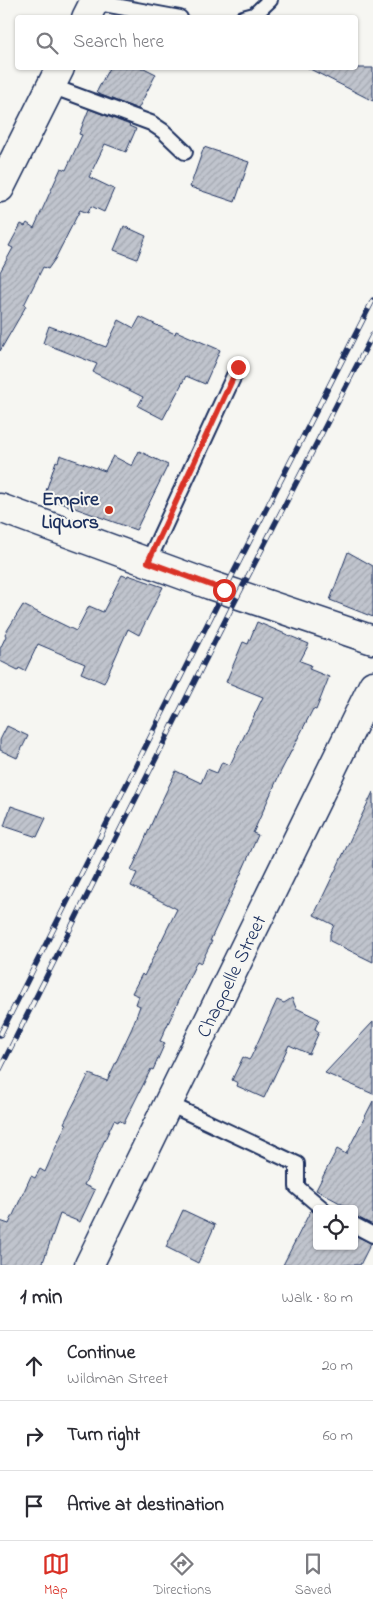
<!DOCTYPE html>
<html lang="en">
<head>
<meta charset="utf-8">
<style>
	:root { --surface:#fff; --page:#f2f2f3; --text:#2b2b33; --muted:#7c7c81; --line:#e1e1e2; --accent:#d93025 }
	body { margin:0; font-family:"Indie Flower",sans-serif; background:var(--page); color:var(--text) }
	.controls { position:absolute; right:15px; bottom:15px; display:grid; overflow:hidden; border-radius:5px; box-shadow:0 1px 4px #0004 }
	.controls button { width:45px; height:45px; display:grid; place-items:center; padding:0; border:0; border-bottom:1px solid var(--line); background:var(--surface); color:var(--text); font:25px sans-serif }
	.stop { position:absolute; width:15px; height:15px; margin:-11px; border:4px solid #d93025; border-radius:50%; background:#fff }
	.stop.end { background:#d93025; border-color:#fff; box-shadow:0 1px 5px #0008 }
	.list { margin:0; padding:0; list-style:none }
	h2 { display:flex; justify-content:space-between; align-items:center; height:65px; margin:0; padding:0 20px; font-size:21px }
	h2 small { font-size:16px; font-weight:400; color:var(--muted) }
	.list li { display:grid; grid-template-columns:32px 1fr auto; gap:15px; align-items:center; box-sizing:border-box; height:70px; padding:0 20px; border-top:1px solid var(--line) }
	.list b { display:block; font-size:19px; white-space:nowrap }
	.list p { margin:0; font-size:16px; white-space:nowrap; color:var(--muted) }
	.list em { font-size:16px; font-style:normal; color:var(--muted) }
	.icon { flex:none; width:28px; height:28px; fill:none; stroke:currentColor; stroke-width:2; stroke-linecap:round; stroke-linejoin:round }
	.map { position:relative; flex:none; width:373px; height:1265px; overflow:hidden }
	.search { position:absolute; background:var(--surface); box-shadow:0 1px 4px #0004; left:15px; right:15px; top:15px; height:55px; display:flex; align-items:center; gap:12px; box-sizing:border-box; padding:0 18px; border-radius:5px; color:var(--muted); font-size:19px }
	.sheet { height:275px; background:var(--surface) }
	nav { display:flex; justify-content:space-around; align-items:center; box-sizing:border-box; height:70px; border-top:1px solid var(--line); background:var(--surface); font-size:14px; color:var(--muted) }
	nav a { display:grid; justify-items:center; gap:2px }
	nav .on { color:var(--accent) }
	.map>svg:first-child { display:block }
	.building { fill:url(#building-hatch); stroke:#1b2f5e }
	.lines { fill:none; stroke-linecap:round; stroke-linejoin:round }
	.service-casing { stroke:#1b2f5e; stroke-width:18 }
	.minor-casing { stroke:#1b2f5e; stroke-width:31 }
	.tertiary-casing { stroke:#1b2f5e; stroke-width:31 }
	.service { stroke:#f6f6f2; stroke-width:14 }
	.minor { stroke:#f6f6f2; stroke-width:28 }
	.tertiary { stroke:#f6f6f2; stroke-width:28 }
	.rail-casing { stroke:#1b2f5e; stroke-width:5.5 }
	.rail { stroke:#f6f6f2; stroke-width:4; stroke-dasharray:11; stroke-linecap:butt }
	.route { stroke:#d93025; stroke-width:6 }
	.poi-dot { fill:#c8321e; stroke:#f6f6f2; stroke-width:2 }
	.labels { text-anchor:middle; stroke-width:4; stroke-linejoin:round; paint-order:stroke }
	.poi-label { font-size:20px; font-weight:bold; fill:#1b2f5e; stroke:#f6f6f2; text-anchor:end }
	.street-label { font-size:20px; fill:#1b2f5e; stroke:#f6f6f2 }
</style>
</head>
<body>
<div class="map">
<svg width="373" height="1265" viewBox="0 0 373 1265">
	<defs>
		<pattern id="building-hatch" width="6" height="6" patternUnits="userSpaceOnUse" patternTransform="scale(1.25)"><rect width="6" height="6" fill="#c0c4cd"/><path d="M-1 1l2-2M0 6l6-6M5 7l2-2" fill="none" stroke="#a4a9b2"/></pattern>
	</defs>
	<rect width="100%" height="100%" fill="#f6f6f2"/>
	<filter id="ink" filterUnits="userSpaceOnUse"><feTurbulence type="fractalNoise" baseFrequency=".02" numOctaves="2"/><feDisplacementMap in="SourceGraphic" scale="10" xChannelSelector="R" yChannelSelector="G"/><feConvolveMatrix kernelMatrix="1 2 1 2 8 2 1 2 1" color-interpolation-filters="sRGB"/></filter>
	<g filter="url(#ink)">
		<path class="building" d="M 109,68 L 144,68 L 156,74 L 138,109 L 96,93 Z
			M 308,68 L 373,68 L 373,101 Z
			M 89,109 L 130,125 L 129,126 L 136,129 L 126,152 L 105,144 L 89,177 L 114,189 L 104,212 L 91,206 L 88,213 L 80,210 L 55,259 L 48,269 L 43,267 L 24,305 L 26,306 L 0,351 L 0,272 L 13,248 L 9,246 L 21,224 L 25,226 L 27,223 L 34,228 L 61,168 L 66,170 L 82,135 L 79,134 Z
			M 204,147 L 249,162 L 235,202 L 190,187 Z
			M 124,226 L 146,236 L 137,259 L 114,250 Z
			M 140,317 L 175,334 L 176,331 L 220,350 L 205,384 L 186,376 L 163,419 L 138,406 L 143,397 L 93,372 L 97,364 L 43,343 L 49,326 L 106,347 L 119,320 L 134,328 Z
			M 139,451 L 168,465 L 136,530 L 44,497 L 56,461 L 58,462 L 60,455 L 105,471 L 113,456 L 132,466 Z
			M 348,552 L 373,566 L 373,617 L 330,600 Z
			M 122,575 L 127,577 L 128,575 L 163,587 L 139,635 L 128,629 L 104,683 L 81,673 L 85,664 L 38,644 L 25,671 L 19,668 L 18,670 L 0,661 L 0,649 L 6,636 L 5,634 L 23,605 L 76,631 L 89,606 L 103,612 Z
			M 257,622 L 309,644 L 300,661 L 311,665 L 309,669 L 329,677 L 316,710 L 313,709 L 281,771 L 253,833 L 258,835 L 235,887 L 210,941 L 212,941 L 201,963 L 197,961 L 160,1041 L 165,1043 L 153,1070 L 151,1069 L 124,1123 L 119,1120 L 118,1122 L 114,1120 L 84,1185 L 95,1190 L 80,1222 L 60,1214 L 42,1265 L 0,1265 L 0,1221 L 9,1224 L 31,1176 L 35,1178 L 40,1169 L 45,1172 L 66,1124 L 64,1123 L 89,1074 L 107,1081 L 132,1028 L 140,1006 L 136,1004 L 139,996 L 132,993 L 142,974 L 144,976 L 177,909 L 131,886 L 137,873 L 131,871 L 157,811 L 176,771 L 201,783 L 207,769 L 217,773 L 222,762 L 230,765 L 263,697 L 226,682 L 243,642 L 248,644 Z
			M 7,726 L 28,736 L 17,758 L 0,750 L 0,740 Z
			M 373,792 L 373,962 L 330,941 L 330,934 L 334,925 L 314,915 Z
			M 11,806 L 46,818 L 37,837 L 4,826 Z
			M 292,998 L 296,1008 L 319,1019 L 315,1029 L 319,1032 L 309,1054 L 289,1045 L 264,1098 L 237,1086 L 238,1083 L 232,1080 L 243,1057 L 249,1060 L 251,1057 L 277,1000 L 284,1003 Z
			M 373,1022 L 373,1094 L 325,1073 Z
			M 373,1101 L 373,1225 L 354,1216 L 354,1209 L 351,1209 L 316,1190 L 337,1149 L 346,1154 Z
			M 183,1210 L 215,1225 L 198,1263 L 166,1247 Z
			M 311,1210 L 317,1215 L 317,1246 L 354,1246 L 354,1235 L 371,1243 L 360,1265 L 283,1265 Z"/>
		<g class="lines">
			<g class="service-casing">
				<path id="service" d="M 93,2 L 180,18
					M 243,18 L 254,15 L 270,0
					M 51,86 L 151,123 L 163,131 L 185,152
					M 148,562 L 238,367
					M 169,1104 L 297,1164 L 297,1187 L 323,1209
					M 354,1225 L 373,1235"/>
			</g>
			<g class="minor-casing">
				<g id="minor">
					<path d="M 86,18 L 95,0"/>
					<path d="M 0,188 L 60,68"/>
					<path id="s1" d="M 89,1265 L 373,685"/>
				</g>
			</g>
			<g class="tertiary-casing">
				<path id="tertiary" d="M 0,508 L 210,585 L 373,640"/>
			</g>
			<use href="#service" class="service"/>
			<use href="#minor" class="minor"/>
			<use href="#tertiary" class="tertiary"/>
			<g class="rail-casing">
				<path id="rail" d="M 0,1035 L 218,603 L 373,300
					M 0,1069 L 231,609 L 373,334"/>
			</g>
			<use href="#rail" class="rail"/>
		</g>
	</g>
	<g class="lines" filter="url(#ink)">
		<path class="route" d="M 224,590 L 148,562 L 238,367"/>
	</g>
	<circle class="poi-dot" cx="109" cy="510" r="5"/>
	<g class="labels">
		<g class="poi-label">
			<text x="99" y="505">Empire<tspan x="99" dy="23">Liquors</tspan></text>
		</g>
		<g class="street-label">
			<text dy="7" stroke="none"><textPath href="#s1" startOffset="322">Chappelle Street</textPath></text>
		</g>
	</g>
</svg>
<div class="controls">
<button><svg class="icon" aria-label="locate" viewBox="0 0 24 24"><circle cx="12" cy="12" r="6"/><path d="M12 2v4M12 18v4M2 12h4M18 12h4"/></svg></button>
</div>
<div class="stop" style="left:224px;top:590px"></div>
<div class="stop end" style="left:238px;top:367px"></div>
<div class="search"><svg class="icon" aria-label="search" viewBox="0 0 24 24"><circle cx="10" cy="10" r="6"/><path d="M15 15l6 6"/></svg>Search here</div>
</div>
<section class="sheet">
<h2>1 min<small>Walk · 80 m</small></h2>
<ul class="list">
<li><svg class="icon" aria-label="ahead" viewBox="0 0 24 24"><path d="M12 20V5M6 11l6-6 6 6"/></svg><div><b>Continue</b><p>Wildman Street</p></div><em>20 m</em></li>
<li><svg class="icon" aria-label="right" viewBox="0 0 24 24"><path d="M7 20v-9h11M14 6l5 5-5 5"/></svg><div><b>Turn right</b></div><em>60 m</em></li>
<li><svg class="icon" aria-label="arrive" viewBox="0 0 24 24"><path d="M6 21V4h12l-3 4 3 4H6"/></svg><div><b>Arrive at destination</b></div></li>
</ul>
</section>
<nav>
<a class="on"><svg class="icon" aria-label="map" viewBox="0 0 24 24"><path d="M3 6l6-2 6 2 6-2v14l-6 2-6-2-6 2zM9 4v14M15 6v14"/></svg>Map</a>
<a><svg class="icon" aria-label="directions" viewBox="0 0 24 24"><path d="M12 3l9 9-9 9-9-9zM9 14v-3h6M13 9l2 2-2 2"/></svg>Directions</a>
<a><svg class="icon" aria-label="saved" viewBox="0 0 24 24"><path d="M7 4h10v16l-5-4-5 4z"/></svg>Saved</a>
</nav>
</body>
</html>
